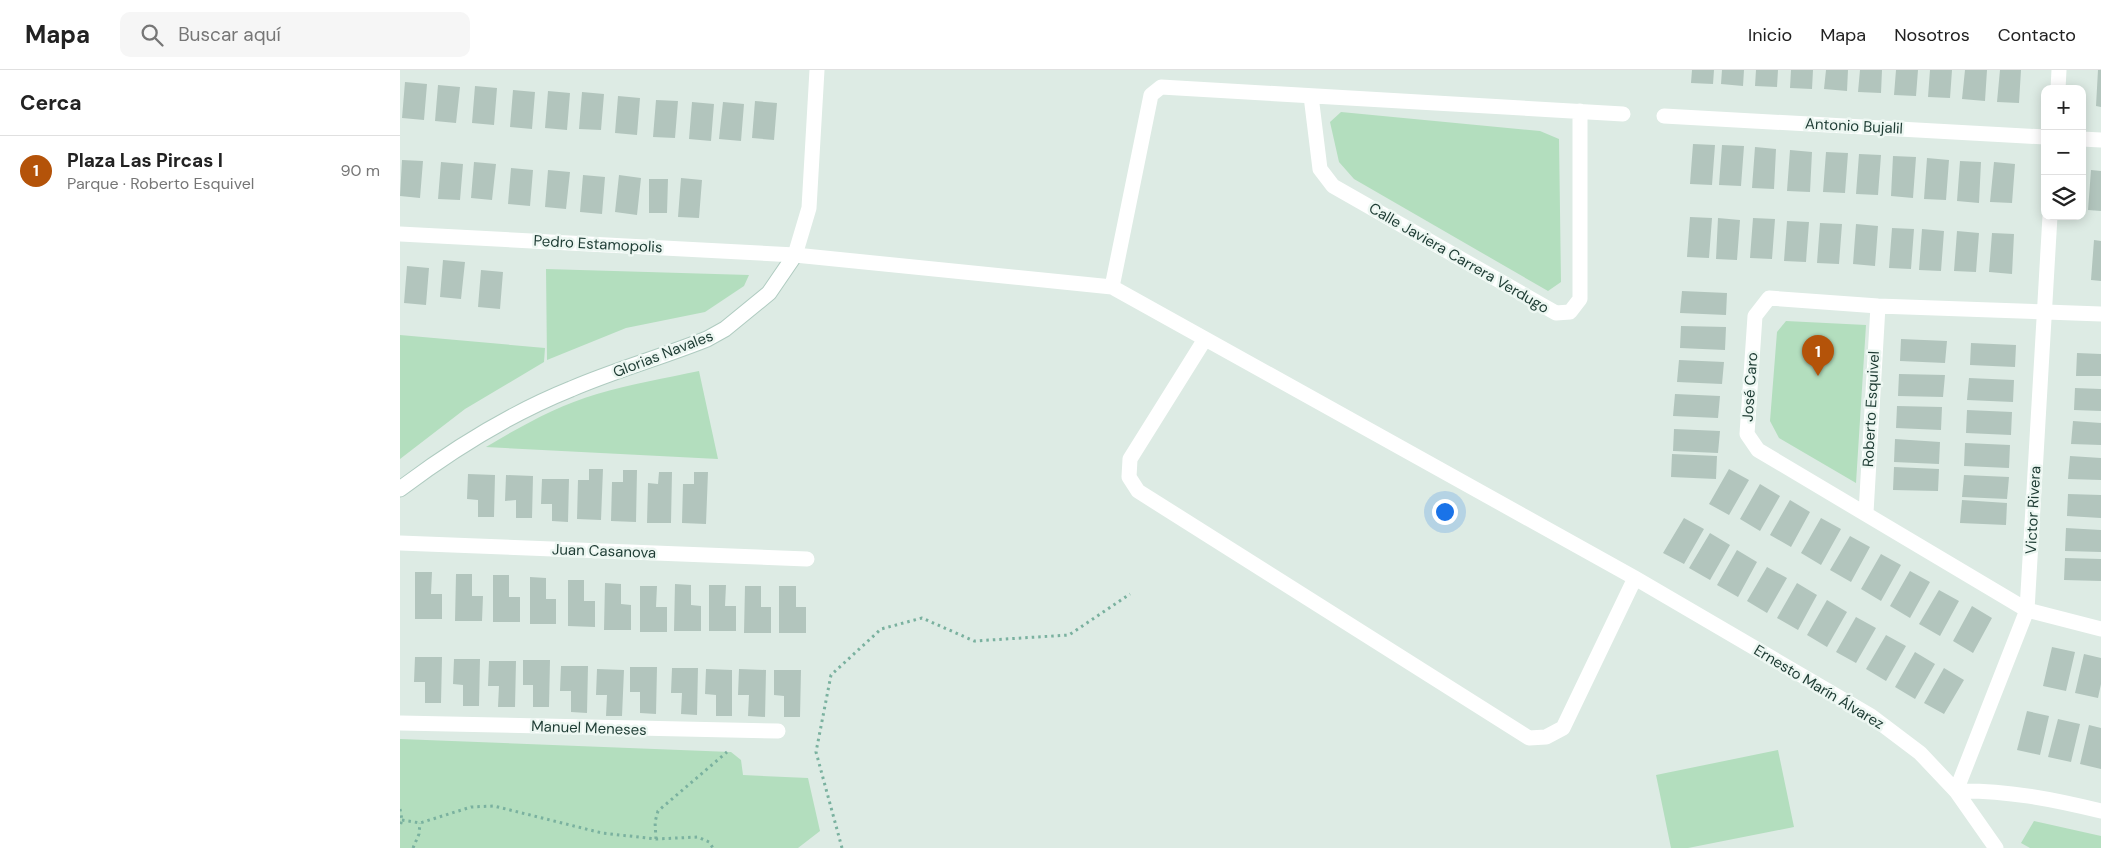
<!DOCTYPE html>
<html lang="es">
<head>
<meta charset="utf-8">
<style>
	:root { --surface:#fff; --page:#f6f6f6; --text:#222; --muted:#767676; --line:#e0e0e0; --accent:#b45309 }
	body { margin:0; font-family:"DM Sans",sans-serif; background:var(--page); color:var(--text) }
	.controls { position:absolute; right:15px; top:15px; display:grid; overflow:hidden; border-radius:10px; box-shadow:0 2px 12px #0003 }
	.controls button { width:45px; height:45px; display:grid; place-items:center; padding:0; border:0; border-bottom:1px solid var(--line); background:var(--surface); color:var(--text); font:25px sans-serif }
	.you { position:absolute; left:1044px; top:441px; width:18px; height:18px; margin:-12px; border:4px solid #fff; border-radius:50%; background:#1a73e8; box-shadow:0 0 0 8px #1a73e833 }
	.badge { display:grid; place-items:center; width:32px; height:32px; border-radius:50%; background:var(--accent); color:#fff; font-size:16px; font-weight:700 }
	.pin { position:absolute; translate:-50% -41px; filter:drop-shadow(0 1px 2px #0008) }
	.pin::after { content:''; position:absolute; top:26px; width:18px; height:15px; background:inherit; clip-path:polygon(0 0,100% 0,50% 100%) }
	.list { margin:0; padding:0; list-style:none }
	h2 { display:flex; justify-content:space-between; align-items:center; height:65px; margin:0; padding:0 20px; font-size:21px }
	h2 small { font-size:16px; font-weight:400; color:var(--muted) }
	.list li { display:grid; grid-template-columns:32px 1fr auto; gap:15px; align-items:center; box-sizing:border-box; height:70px; padding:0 20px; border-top:1px solid var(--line) }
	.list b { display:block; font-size:19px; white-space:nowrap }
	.list p { margin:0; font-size:16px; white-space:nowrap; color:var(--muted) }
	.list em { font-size:16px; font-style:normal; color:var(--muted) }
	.icon { flex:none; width:28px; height:28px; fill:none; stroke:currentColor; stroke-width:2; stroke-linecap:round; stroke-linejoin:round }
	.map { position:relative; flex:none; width:1701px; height:778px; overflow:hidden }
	header { display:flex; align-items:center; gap:30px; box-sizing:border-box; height:70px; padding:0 25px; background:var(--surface); border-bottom:1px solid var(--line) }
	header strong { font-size:24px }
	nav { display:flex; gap:28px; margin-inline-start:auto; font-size:18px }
	.search { width:350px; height:45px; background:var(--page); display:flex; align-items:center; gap:12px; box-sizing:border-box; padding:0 18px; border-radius:10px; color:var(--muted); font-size:19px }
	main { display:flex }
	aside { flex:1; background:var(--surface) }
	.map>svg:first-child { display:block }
	.green { fill:#b3debe }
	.building { fill:#b2c5bd }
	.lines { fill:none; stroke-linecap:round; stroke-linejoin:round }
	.secondary-casing { stroke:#afcbc0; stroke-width:17 }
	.path { stroke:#7ab19f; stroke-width:3; stroke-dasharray:2.5 4; stroke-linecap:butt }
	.street { stroke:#fff; stroke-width:15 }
	.secondary { stroke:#fff; stroke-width:15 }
	.labels { text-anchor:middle; stroke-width:5; stroke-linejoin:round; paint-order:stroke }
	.street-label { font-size:15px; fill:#1d3b33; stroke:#edf7f2 }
</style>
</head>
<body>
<header>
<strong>Mapa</strong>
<div class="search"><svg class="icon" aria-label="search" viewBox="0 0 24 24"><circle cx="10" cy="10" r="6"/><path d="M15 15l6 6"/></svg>Buscar aquí</div>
<nav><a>Inicio</a><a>Mapa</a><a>Nosotros</a><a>Contacto</a></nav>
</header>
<main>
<aside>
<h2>Cerca<small></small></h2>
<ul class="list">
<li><span class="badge">1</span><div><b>Plaza Las Pircas I</b><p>Parque · Roberto Esquivel</p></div><em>90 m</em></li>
</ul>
</aside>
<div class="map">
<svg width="1701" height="778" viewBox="0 0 1701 778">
	<rect width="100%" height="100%" fill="#ddebe4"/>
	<path class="green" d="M 941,42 L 1140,61 L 1159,69 L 1161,212 L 1148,221 L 954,109 L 939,92 L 930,52 Z
		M 146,199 L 349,205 L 344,216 L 305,242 L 226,258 L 147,290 Z
		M 1386,251 L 1466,255 L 1456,413 L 1379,368 L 1370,351 L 1377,262 Z
		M 0,265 L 145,278 L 144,292 L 65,339 L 0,389 Z
		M 299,301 L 318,389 L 86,377 C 121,356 157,336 197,324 C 230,314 266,308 299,301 Z
		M 0,669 L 331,682 L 341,690 L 343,705 L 408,708 L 420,761 L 398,778 L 0,778 Z
		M 1378,680 L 1394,757 L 1288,778 L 1271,778 L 1256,705 Z
		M 1634,751 L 1701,766 L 1701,778 L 1630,778 L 1621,773 Z"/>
	<path class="building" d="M 1292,0 L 1314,0 L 1313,14 L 1291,13 Z
		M 1322,0 L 1344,0 L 1343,16 L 1321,14 Z
		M 1356,0 L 1378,0 L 1377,17 L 1355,16 Z
		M 1391,0 L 1413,0 L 1412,19 L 1390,18 Z
		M 1426,0 L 1448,0 L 1447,21 L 1424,19 Z
		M 1460,0 L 1482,0 L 1481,23 L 1458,22 Z
		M 1496,0 L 1518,0 L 1516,26 L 1494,25 Z
		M 1530,0 L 1552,0 L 1550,28 L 1528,27 Z
		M 1565,0 L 1587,0 L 1585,31 L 1562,29 Z
		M 1600,0 L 1621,0 L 1619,33 L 1597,32 Z
		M 1698,0 L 1701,0 L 1701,37 L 1696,36 Z
		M 5,12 L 27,14 L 24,50 L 2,48 Z
		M 38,15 L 60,17 L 56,53 L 35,51 Z
		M 75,16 L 97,18 L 94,55 L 72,53 Z
		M 113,20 L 135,22 L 132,59 L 110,57 Z
		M 148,21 L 170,23 L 167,60 L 145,58 Z
		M 182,22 L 204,24 L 201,60 L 179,59 Z
		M 218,26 L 240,28 L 237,65 L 215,63 Z
		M 256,30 L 278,31 L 275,68 L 253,67 Z
		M 355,31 L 377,33 L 374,70 L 352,68 Z
		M 292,32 L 314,34 L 311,71 L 289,69 Z
		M 323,32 L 344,34 L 341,71 L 319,69 Z
		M 1293,74 L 1315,75 L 1312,115 L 1290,114 Z
		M 1322,75 L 1344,76 L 1341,116 L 1319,115 Z
		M 1355,77 L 1376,79 L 1374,119 L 1352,118 Z
		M 1390,80 L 1412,82 L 1410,122 L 1387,121 Z
		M 1426,82 L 1448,83 L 1445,123 L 1423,122 Z
		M 1459,84 L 1481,85 L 1478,125 L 1456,124 Z
		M 1493,86 L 1516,87 L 1513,128 L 1491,126 Z
		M 1527,88 L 1549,90 L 1546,130 L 1524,129 Z
		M 2,90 L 23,91 L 20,128 L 0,126 Z
		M 1560,91 L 1581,92 L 1579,133 L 1557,131 Z
		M 41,92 L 63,94 L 60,130 L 38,129 Z
		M 74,92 L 96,94 L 92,130 L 71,128 Z
		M 1594,92 L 1615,94 L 1612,133 L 1590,132 Z
		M 111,98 L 133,100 L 130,136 L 108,134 Z
		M 148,100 L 170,102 L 166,139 L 145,137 Z
		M 1691,100 L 1701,101 L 1701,141 L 1688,140 Z
		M 183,105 L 205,107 L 202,144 L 180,142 Z
		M 219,105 L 241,108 L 237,145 L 215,142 Z
		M 281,108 L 302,110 L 299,148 L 278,147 Z
		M 249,109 L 268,109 L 267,143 L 249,143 Z
		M 1290,147 L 1312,148 L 1309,188 L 1287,187 Z
		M 1318,148 L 1340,150 L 1337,190 L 1316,189 Z
		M 1353,148 L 1375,149 L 1372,189 L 1350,188 Z
		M 1387,151 L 1409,152 L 1406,192 L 1384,191 Z
		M 1420,153 L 1442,154 L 1439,194 L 1417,193 Z
		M 1456,154 L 1478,156 L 1475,196 L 1453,194 Z
		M 1492,158 L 1514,159 L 1511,199 L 1489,198 Z
		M 1522,159 L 1544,161 L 1541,201 L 1519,200 Z
		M 1557,161 L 1579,163 L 1576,202 L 1554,201 Z
		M 1592,163 L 1614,164 L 1612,204 L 1589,202 Z
		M 1694,170 L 1701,171 L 1701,211 L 1691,210 Z
		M 43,190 L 65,192 L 61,229 L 40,227 Z
		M 7,196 L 29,198 L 26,235 L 4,233 Z
		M 81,200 L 103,202 L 100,239 L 78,237 Z
		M 1282,221 L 1327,223 L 1326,245 L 1280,243 Z
		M 1281,256 L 1326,257 L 1325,280 L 1280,278 Z
		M 1501,269 L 1547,271 L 1545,293 L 1500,291 Z
		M 1571,273 L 1616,275 L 1615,297 L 1570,295 Z
		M 1677,283 L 1701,284 L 1701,306 L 1676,306 Z
		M 1279,290 L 1324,292 L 1322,314 L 1277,312 Z
		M 1499,304 L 1545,305 L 1543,327 L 1498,326 Z
		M 1569,308 L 1614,310 L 1613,332 L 1567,330 Z
		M 1675,318 L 1701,319 L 1701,341 L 1674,340 Z
		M 1275,324 L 1320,326 L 1318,348 L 1273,346 Z
		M 1497,336 L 1542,337 L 1541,360 L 1496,358 Z
		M 1567,340 L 1612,342 L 1611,365 L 1566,363 Z
		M 1673,351 L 1701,353 L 1701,375 L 1671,374 Z
		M 1274,359 L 1320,361 L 1318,383 L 1273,381 Z
		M 1495,369 L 1540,372 L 1539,394 L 1494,392 Z
		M 1565,373 L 1610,375 L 1609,398 L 1564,396 Z
		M 1272,384 L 1317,386 L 1316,409 L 1271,407 Z
		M 1670,386 L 1701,388 L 1701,410 L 1668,409 Z
		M 1494,397 L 1539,399 L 1538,421 L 1493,420 Z
		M 189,399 L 203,399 L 201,450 L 177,449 L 178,410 L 189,410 Z
		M 1329,399 L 1349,410 L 1329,445 L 1309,434 Z
		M 223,400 L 237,400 L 236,452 L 211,451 L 212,412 L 223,412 Z
		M 259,402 L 272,402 L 271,453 L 247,453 L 248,413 L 258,414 Z
		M 294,402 L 308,402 L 306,454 L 282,453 L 283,414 L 294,414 Z
		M 68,404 L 95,405 L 94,447 L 78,447 L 78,430 L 67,429 Z
		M 106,405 L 133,406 L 132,448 L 116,448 L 116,430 L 105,431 Z
		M 1564,405 L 1609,407 L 1607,429 L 1562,427 Z
		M 142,409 L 169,409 L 168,452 L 152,451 L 152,434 L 141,434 Z
		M 1360,414 L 1380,426 L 1360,461 L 1340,449 Z
		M 1668,424 L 1701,425 L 1701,448 L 1667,446 Z
		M 1390,430 L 1410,442 L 1391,477 L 1370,465 Z
		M 1562,430 L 1607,433 L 1606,455 L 1560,453 Z
		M 1284,448 L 1304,459 L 1284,494 L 1263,483 Z
		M 1421,448 L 1441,459 L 1421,495 L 1401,483 Z
		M 1666,458 L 1701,460 L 1701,482 L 1665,481 Z
		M 1310,463 L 1330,475 L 1310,510 L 1289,498 Z
		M 1450,466 L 1470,477 L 1451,512 L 1430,500 Z
		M 1337,480 L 1357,492 L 1338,527 L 1317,515 Z
		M 1481,484 L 1501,495 L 1481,531 L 1461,519 Z
		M 1665,488 L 1701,489 L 1701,511 L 1664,510 Z
		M 1367,497 L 1387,508 L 1367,543 L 1347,531 Z
		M 1510,501 L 1530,512 L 1510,548 L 1490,536 Z
		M 15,502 L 32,502 L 31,524 L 42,524 L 42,549 L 15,549 Z
		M 56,504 L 72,504 L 72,526 L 83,526 L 82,551 L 55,551 Z
		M 93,505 L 109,505 L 109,527 L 120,527 L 120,552 L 93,552 Z
		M 130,507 L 146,508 L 146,529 L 156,529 L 156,554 L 130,554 Z
		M 168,510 L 184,510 L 184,531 L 195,531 L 195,557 L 168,556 Z
		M 205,513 L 221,514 L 221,534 L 231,535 L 231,560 L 204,560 Z
		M 1397,513 L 1417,525 L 1398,560 L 1377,548 Z
		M 275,514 L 291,515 L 291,535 L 301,536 L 301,561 L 274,561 Z
		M 309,515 L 326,515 L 325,536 L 336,536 L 336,561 L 309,561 Z
		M 240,516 L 257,516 L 256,537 L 267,537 L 267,562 L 240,562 Z
		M 345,516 L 361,516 L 361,537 L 371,537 L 371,563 L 344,563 Z
		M 379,516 L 396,516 L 396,537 L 406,537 L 406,563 L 379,563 Z
		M 1539,520 L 1559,531 L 1540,566 L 1519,554 Z
		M 1427,530 L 1447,542 L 1427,577 L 1407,565 Z
		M 1572,536 L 1592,548 L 1573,583 L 1553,571 Z
		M 1456,547 L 1476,558 L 1456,593 L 1436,582 Z
		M 1486,565 L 1506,576 L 1486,611 L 1466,599 Z
		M 1652,577 L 1675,582 L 1666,621 L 1643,616 Z
		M 1515,582 L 1535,594 L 1515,629 L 1495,617 Z
		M 1684,584 L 1701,588 L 1701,614 L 1698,628 L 1675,623 Z
		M 15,587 L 42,587 L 41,633 L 25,633 L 25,612 L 14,612 Z
		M 54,589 L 80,589 L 79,636 L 63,636 L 63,615 L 53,614 Z
		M 123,590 L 150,590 L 149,637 L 133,637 L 133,615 L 123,615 Z
		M 89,591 L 116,591 L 115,637 L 98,637 L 99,616 L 88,616 Z
		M 161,596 L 188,596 L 187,643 L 171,642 L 171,621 L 160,621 Z
		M 230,597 L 257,597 L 256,644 L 240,643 L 240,622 L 230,622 Z
		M 272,598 L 298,598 L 297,645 L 281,644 L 282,623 L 271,623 Z
		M 1544,598 L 1564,610 L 1544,644 L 1524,633 Z
		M 197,599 L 224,600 L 222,646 L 206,646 L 207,625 L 196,625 Z
		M 306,599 L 332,600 L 332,646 L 316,646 L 316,625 L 305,624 Z
		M 339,599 L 366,600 L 365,647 L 348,646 L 349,625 L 338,625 Z
		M 374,600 L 401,600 L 400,647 L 384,647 L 384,626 L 374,625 Z
		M 1627,641 L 1649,646 L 1640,685 L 1617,680 Z
		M 1658,649 L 1680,654 L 1671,692 L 1648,687 Z
		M 1689,655 L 1701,658 L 1701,699 L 1680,694 Z"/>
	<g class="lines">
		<g class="secondary-casing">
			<path id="secondary" d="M 0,419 C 53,379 109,344 171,319 C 215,300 262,287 307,269 L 325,259 L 369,223 L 395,185"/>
		</g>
		<path class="path" d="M 0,739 L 2,750 L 0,756
			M 2,750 L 20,753 L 71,737 L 94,736 L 202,763 L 256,769 L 298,767 L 309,772 L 313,778
			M 256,769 L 255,752 L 258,741 L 327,682
			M 13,778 L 19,764 L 20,753
			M 442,778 L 416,682 L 431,605 L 481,559 L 522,548 L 574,571 L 669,565 L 730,524"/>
		<path class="street" d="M 1658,19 L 1659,0
			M 911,26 L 920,99 L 933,116 L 1156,243 L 1170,242 L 1180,229 L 1180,41
			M 1264,46 L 1645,67
			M 1682,69 L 1701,70
			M 1650,146 L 1627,540 L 1556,721 C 1606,720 1652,729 1701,741
			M 0,164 L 395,185 L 712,217 L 1235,508 L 1471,646 L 1520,683 L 1556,721 L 1596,778
			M 395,185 L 409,138 L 417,0
			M 712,217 L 751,25 L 761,17 L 1223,44
			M 1701,244 L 1478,236 L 1369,228 L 1355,246 L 1347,364 L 1358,380 L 1627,540 L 1701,559
			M 805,269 L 730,389 L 729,407 L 738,421 L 1129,668 L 1146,667 L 1163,658 L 1235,508
			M 1466,443 L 1478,236
			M 0,473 L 407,489
			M 0,653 L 378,661"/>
		<use href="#secondary" class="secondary"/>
	</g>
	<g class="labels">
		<g class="street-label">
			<text transform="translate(1454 56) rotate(3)" y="5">Antonio Bujalil</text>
			<text transform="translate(198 174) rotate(3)" y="5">Pedro Estamopolis</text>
			<text transform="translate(1059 188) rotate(30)" y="5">Calle Javiera Carrera Verdugo</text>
			<text transform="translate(263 284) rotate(-21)" y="5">Glorias Navales</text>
			<text transform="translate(1350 317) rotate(-86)" y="5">José Caro</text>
			<text transform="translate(1471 339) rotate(-87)" y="5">Roberto Esquivel</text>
			<text transform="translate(1633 440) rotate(-87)" y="5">Victor Rivera</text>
			<text transform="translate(204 481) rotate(2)" y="5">Juan Casanova</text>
			<text transform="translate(1419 617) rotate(31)" y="5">Ernesto Marín Álvarez</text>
			<text transform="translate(189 658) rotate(2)" y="5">Manuel Meneses</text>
		</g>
	</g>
</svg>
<div class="controls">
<button>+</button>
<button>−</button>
<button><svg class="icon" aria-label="layers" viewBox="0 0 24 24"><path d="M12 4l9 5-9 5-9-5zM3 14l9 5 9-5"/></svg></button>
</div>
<div class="you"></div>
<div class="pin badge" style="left:1418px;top:306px">1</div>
</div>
</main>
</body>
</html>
